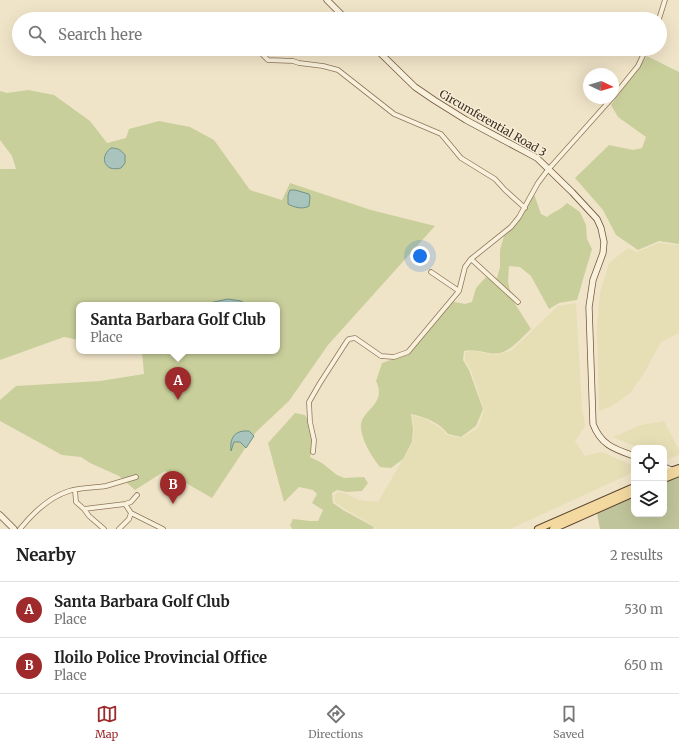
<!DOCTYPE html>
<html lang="en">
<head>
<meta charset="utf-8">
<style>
	:root { --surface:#fff; --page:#f6f6f6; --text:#222; --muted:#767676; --line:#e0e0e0; --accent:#9e2a2b }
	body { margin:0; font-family:Merriweather,serif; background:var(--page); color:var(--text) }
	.controls { position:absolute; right:12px; bottom:12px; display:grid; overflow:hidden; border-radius:8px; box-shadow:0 4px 16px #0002 }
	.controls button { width:36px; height:36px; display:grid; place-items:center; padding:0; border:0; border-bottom:1px solid var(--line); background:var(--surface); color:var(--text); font:20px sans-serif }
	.compass { position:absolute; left:583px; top:68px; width:36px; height:36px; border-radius:50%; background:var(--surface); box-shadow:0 4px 16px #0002; rotate:94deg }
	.you { position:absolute; left:420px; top:256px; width:14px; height:14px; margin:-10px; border:3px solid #fff; border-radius:50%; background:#1a73e8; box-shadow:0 0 0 6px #1a73e833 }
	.badge { display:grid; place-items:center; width:26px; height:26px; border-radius:50%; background:var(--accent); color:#fff; font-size:13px; font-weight:700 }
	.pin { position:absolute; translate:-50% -33px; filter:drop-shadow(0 1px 2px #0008) }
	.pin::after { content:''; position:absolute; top:21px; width:14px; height:12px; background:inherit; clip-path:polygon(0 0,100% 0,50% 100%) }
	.popup { position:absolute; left:76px; top:302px; width:204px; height:52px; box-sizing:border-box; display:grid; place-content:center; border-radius:8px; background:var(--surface); filter:drop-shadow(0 1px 3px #0005); font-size:13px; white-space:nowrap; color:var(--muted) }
	.popup b { font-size:15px; color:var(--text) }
	.popup::after { content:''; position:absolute; left:50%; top:100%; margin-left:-8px; border:8px solid transparent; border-top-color:var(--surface) }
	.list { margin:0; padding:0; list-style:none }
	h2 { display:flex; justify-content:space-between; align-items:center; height:52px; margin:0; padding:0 16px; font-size:17px }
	h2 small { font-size:13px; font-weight:400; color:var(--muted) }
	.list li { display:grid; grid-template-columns:26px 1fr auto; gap:12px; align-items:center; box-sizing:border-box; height:56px; padding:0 16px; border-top:1px solid var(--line) }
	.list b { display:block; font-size:15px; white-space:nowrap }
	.list p { margin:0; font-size:13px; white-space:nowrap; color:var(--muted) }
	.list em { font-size:13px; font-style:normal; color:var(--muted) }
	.icon { flex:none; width:22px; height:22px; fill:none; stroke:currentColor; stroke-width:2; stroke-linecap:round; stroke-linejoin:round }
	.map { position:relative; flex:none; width:679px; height:529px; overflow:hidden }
	.search { position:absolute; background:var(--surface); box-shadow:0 4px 16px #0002; left:12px; right:12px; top:12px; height:44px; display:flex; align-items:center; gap:10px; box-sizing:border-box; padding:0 14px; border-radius:22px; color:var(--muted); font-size:15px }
	.sheet { height:164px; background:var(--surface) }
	nav { display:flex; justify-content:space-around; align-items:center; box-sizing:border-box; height:56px; border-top:1px solid var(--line); background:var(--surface); font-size:11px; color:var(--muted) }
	nav a { display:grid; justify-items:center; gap:2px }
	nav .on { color:var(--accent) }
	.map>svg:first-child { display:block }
	.farmland { fill:#e6deb5 }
	.green { fill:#c9cf9b }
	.cemetery { fill:#bfc49a }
	.water { fill:#a9c4bc; stroke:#6f938a }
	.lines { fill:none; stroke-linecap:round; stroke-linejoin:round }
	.street-casing { stroke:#8d765c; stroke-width:5.5 }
	.secondary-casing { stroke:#6f573f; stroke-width:7 }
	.primary-casing { stroke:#5b4430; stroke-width:8 }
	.street { stroke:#faf1dc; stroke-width:4 }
	.secondary { stroke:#faf1dc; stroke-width:5.5 }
	.primary { stroke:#f3d9a0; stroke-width:6 }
	.labels { text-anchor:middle; stroke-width:3; stroke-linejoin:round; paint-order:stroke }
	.street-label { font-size:11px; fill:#3d2e20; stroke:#f7eed8 }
</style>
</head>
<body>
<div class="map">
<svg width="679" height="529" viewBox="0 0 679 529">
	<rect width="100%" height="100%" fill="#f0e4c8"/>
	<path class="farmland" d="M 659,243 L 679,245 L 679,333 L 661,342 L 643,375 L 630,393 L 612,406 L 599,411 L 597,327 L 600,293 L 609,263 L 628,248 L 637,252 Z
		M 576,303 L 582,409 L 585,426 L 575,441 L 585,456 L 602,452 L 634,466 L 634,472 L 510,529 L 374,529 L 375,527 L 345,509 L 335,502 L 334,495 L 339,492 L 347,494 L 359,500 L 378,502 L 413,442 L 414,429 L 412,415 L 424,418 L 442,429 L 447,435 L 461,438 L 478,428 L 484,410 L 471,370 L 465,361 L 465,353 L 471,350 L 494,355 L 511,351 L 558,306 Z
		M 664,421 L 679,450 L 679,455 L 667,459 L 664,457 L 664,448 L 640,448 L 613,437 L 641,425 Z"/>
	<path class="green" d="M 647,56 L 679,72 L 679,244 L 659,241 L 638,250 L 616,235 L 603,210 L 575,178 L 609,145 L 633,150 L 642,148 L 646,137 L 618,117 L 611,105 Z
		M 28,90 L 54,95 L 90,121 L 107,143 L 126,138 L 129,129 L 159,121 L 190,127 L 214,140 L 250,190 L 282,200 L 290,183 L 371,210 L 435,226 L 328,345 L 289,401 L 256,432 L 212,498 L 165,471 L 135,490 L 119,476 L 90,463 L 81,457 L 62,455 L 0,421 L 0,400 L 16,386 L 100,381 L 144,374 L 142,351 L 277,351 L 277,305 L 79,305 L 79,340 L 64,337 L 0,360 L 0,169 L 16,169 L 12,156 L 0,140 L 0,91 L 7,93 Z
		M 533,191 L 541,214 L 547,217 C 553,212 562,209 567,203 L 580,212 L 586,225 L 587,239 L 592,249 L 577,300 L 559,303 L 549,309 L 531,276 L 520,267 L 509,266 L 508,282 L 512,299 L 531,329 C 519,340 507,357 489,353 C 480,351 472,349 464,351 L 463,360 L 469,370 L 483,409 L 476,426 L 461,437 L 448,434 C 439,422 425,417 411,414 L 413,429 L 412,442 L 403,459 L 391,468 L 380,467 C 372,457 362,441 361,428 C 359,410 388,405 376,381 L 382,363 L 407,354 L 450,301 L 465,304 L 472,302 L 476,288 L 486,277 L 497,278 L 500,267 L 500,250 L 504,236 L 513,227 Z
		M 295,413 L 305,415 L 312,426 L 315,443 L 310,457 L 322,463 L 337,475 L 344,478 L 364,477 L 368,483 L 362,491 L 347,492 L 337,490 L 332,493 L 333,503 L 343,510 L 374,527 L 373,529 L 292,529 L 290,525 L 293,519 L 310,521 L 318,521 L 323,510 L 312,503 L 317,494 L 313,490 L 299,487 L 284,502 L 268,443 Z"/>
	<path class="cemetery" d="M 679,477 L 679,529 L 600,529 L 597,513 L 634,496 L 634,514 L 664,514 L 664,482 Z"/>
	<path class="water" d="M 111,148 C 118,148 121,150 125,155 L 125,163 L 121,168 C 117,169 114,169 110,168 C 101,163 104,153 111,148 Z
		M 290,190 L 295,190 L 309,194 L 310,197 L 309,206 C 303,210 293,207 288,204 L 288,195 Z
		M 228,299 L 241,301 L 247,305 L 206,305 L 209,303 Z
		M 244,431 L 249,431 L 254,436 L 246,448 L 240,442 L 234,442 L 231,451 C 230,441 232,432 244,431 Z"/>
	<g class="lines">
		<g class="street-casing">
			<path id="street" d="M 659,19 L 665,0
				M 259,49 L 261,53 L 268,60 L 293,61 L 299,63 L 323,66 L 338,70 L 394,114 L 441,134 L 461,158 L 495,179 L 505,190 L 525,208
				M 613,97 L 638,66 L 646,49
				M 471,259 L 518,302
				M 431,272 L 459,291
				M 313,452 L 314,440 L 310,422 L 309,402 L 320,383 L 347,341 L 349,339 L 355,338 L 381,356 L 394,357 L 408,352 L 459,291 L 465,267 L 471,259 L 511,227 L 519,217 L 538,183 L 547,171 L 612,98
				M 75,490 L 76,502 L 84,509 L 125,504 L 131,502 L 137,495
				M 125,504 L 131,513 L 163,529
				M 84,509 L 89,516 L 104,529
				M 20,529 C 32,514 50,497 69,491 C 81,487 94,488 106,486 C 116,483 126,480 136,477
				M 119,529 L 129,519 L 131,513"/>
		</g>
		<g class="secondary-casing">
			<path id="secondary" d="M 327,0 L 346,19
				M 376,49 L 415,87 L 434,100 L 466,120 L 537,158 L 572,192 L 597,219 L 601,228 L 604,242 L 603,253 L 593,280 L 589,307 L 593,424 C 601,445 614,449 634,456
				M 664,467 L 671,470 L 673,473
				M 0,515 L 14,529"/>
		</g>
		<g class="primary-casing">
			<path id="primary" d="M 664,473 L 679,468
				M 664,479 L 679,473
				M 538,529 L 634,487
				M 553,529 L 634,493"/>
		</g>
		<use href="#street" class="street"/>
		<use href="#secondary" class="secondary"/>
		<use href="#primary" class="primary"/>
	</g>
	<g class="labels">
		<g class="street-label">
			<text transform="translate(493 123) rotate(30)" y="4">Circumferential Road 3</text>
		</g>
	</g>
</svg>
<div class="controls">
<button><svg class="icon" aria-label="locate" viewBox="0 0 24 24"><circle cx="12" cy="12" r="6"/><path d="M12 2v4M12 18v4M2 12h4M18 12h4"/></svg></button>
<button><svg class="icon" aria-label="layers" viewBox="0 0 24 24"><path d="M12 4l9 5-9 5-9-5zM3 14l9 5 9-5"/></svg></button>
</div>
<svg class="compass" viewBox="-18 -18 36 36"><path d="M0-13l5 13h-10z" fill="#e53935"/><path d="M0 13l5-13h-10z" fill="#767676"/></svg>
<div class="you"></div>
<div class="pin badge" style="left:178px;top:400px">A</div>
<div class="popup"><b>Santa Barbara Golf Club</b>Place</div>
<div class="pin badge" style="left:173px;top:504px">B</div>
<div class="search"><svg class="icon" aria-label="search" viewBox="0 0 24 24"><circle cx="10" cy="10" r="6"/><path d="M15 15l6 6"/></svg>Search here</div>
</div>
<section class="sheet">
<h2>Nearby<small>2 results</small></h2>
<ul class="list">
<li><span class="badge">A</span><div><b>Santa Barbara Golf Club</b><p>Place</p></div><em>530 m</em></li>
<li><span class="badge">B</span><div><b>Iloilo Police Provincial Office</b><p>Place</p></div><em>650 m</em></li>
</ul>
</section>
<nav>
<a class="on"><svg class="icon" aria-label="map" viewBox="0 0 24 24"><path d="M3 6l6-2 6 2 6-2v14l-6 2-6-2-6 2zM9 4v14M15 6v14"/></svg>Map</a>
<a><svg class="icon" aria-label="directions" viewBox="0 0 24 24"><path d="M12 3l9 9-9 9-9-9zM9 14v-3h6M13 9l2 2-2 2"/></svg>Directions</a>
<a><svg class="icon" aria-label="saved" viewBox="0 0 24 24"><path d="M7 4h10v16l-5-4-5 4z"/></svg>Saved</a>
</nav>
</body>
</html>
